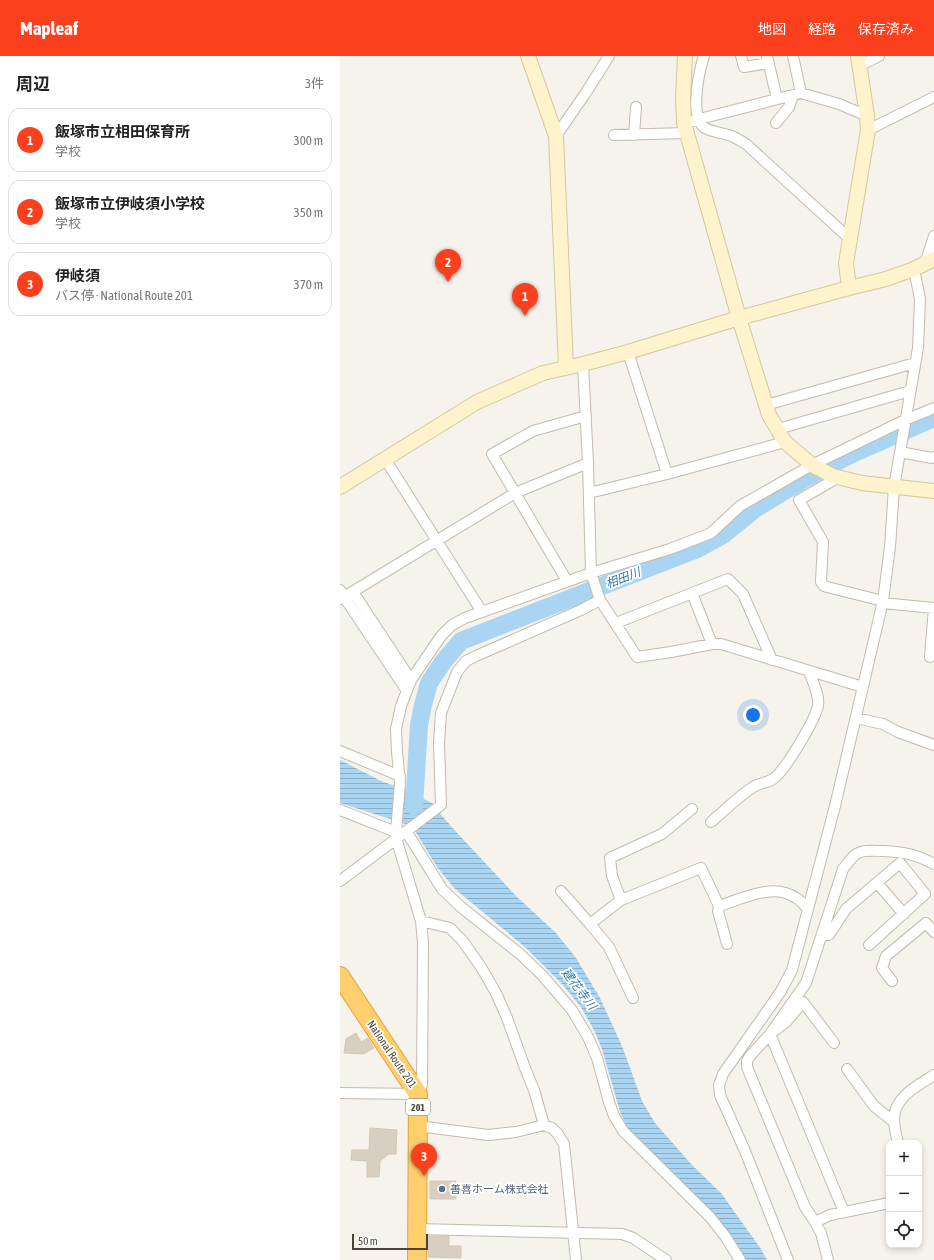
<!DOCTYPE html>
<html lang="ja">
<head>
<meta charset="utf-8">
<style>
	:root { --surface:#fff; --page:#f6f6f6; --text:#222; --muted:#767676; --line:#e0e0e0; --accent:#fc3f1d }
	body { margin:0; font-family:"Asap Condensed","Noto Sans JP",sans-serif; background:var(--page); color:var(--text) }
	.controls { position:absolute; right:12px; bottom:12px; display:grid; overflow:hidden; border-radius:8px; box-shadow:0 2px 6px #0003 }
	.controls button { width:36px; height:36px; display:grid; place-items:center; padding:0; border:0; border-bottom:1px solid var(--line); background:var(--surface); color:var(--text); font:20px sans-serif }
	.scale { position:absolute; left:12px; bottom:10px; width:76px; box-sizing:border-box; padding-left:4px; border:2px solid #4b4439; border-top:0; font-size:11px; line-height:14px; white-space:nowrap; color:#4b4439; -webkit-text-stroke:3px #fff; paint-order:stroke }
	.you { position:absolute; left:413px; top:659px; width:14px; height:14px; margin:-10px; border:3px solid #fff; border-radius:50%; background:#1a73e8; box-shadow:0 0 0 6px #1a73e833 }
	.badge { display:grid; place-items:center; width:26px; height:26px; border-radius:50%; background:var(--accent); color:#fff; font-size:13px; font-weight:700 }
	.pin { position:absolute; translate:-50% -33px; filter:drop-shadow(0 1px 2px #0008) }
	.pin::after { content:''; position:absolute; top:21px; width:14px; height:12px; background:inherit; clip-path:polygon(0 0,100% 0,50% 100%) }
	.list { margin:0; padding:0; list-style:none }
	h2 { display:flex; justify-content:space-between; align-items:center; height:52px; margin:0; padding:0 16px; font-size:17px }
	h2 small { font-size:13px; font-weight:400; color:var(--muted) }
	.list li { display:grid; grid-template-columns:26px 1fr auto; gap:12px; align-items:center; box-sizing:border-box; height:64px; margin:0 8px 8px; padding:0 8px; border:1px solid var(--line); border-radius:12px }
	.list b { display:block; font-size:15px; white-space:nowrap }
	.list p { margin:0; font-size:13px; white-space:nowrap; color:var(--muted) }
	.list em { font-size:13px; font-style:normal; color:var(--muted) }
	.icon { flex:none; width:22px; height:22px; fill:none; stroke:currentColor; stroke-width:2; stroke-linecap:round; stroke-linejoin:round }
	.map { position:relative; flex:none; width:594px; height:1204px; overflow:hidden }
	header { display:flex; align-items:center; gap:24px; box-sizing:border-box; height:56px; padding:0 20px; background:var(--accent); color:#fff }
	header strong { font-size:19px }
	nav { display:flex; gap:22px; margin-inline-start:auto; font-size:14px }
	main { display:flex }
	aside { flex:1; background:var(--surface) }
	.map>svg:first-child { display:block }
	.water { fill:url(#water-rules) }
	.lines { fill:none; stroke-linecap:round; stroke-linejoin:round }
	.river { stroke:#a9d4f2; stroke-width:18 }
	.building { fill:#d8cfc1; stroke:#d3c7b4 }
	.street-casing { stroke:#c2bbae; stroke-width:12 }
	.secondary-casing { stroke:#d6c79b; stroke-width:16 }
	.highway-casing { stroke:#e0a43c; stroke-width:20 }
	.street { stroke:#fff; stroke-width:10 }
	.secondary { stroke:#fff3cd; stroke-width:14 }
	.highway { stroke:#ffcf6e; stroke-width:18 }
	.service-dot { fill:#5c6f8a; stroke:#fff; stroke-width:1.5 }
	.labels { text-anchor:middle; stroke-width:3.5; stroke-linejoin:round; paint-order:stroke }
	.shield { fill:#fff; stroke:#817c74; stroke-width:1 }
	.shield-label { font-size:10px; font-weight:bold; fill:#4b4439 }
	.street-label { font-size:11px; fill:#4b4439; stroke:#fff }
	.service-label { font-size:11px; fill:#4e5e75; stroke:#fff; text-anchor:start }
	.water-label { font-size:12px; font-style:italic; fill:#2e7ab2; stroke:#fff }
</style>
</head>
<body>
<header>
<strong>Mapleaf</strong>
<nav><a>地図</a><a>経路</a><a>保存済み</a></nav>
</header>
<main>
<aside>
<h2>周辺<small>3件</small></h2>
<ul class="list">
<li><span class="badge">1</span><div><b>飯塚市立相田保育所</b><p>学校</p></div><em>300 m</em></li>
<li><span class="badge">2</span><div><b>飯塚市立伊岐須小学校</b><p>学校</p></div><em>350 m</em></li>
<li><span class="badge">3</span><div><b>伊岐須</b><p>バス停 · National Route 201</p></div><em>370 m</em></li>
</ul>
</aside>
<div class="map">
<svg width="594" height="1204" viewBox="0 0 594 1204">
	<defs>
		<pattern id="water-rules" width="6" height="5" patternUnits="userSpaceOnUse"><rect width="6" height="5" fill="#a9d4f2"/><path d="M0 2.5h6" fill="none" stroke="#8caec5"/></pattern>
	</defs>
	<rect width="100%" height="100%" fill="#f6f3ec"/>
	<path class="water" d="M 0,704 L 43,726 L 66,733 L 95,749 L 102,760 L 119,779 L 176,840 L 216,877 L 236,902 L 260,942 L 282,990 L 302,1045 L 315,1067 L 352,1109 L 381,1137 L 421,1193 L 427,1204 L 403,1204 L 292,1080 L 281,1059 L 262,993 L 254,974 L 241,951 L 222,928 L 185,891 L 115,833 L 97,811 L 75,775 L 69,769 L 0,747 Z"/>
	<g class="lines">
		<path class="river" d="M 74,750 L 79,669 L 83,649 L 89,627 L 103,606 L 121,585 L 357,493 L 383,479 L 415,453 L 464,423 L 512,398 L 594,362"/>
	</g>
	<path class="building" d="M 16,977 L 21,986 L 28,982 L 34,992 L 23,998 L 4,997 L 6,983 Z
		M 30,1072 L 57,1074 L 56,1098 L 49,1098 L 40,1105 L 39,1121 L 27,1121 L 27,1105 L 11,1104 L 12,1094 L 29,1094 Z
		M 90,1125 L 116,1125 L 116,1143 L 90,1143 Z
		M 88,1180 L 109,1180 L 109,1190 L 121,1190 L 121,1202 L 88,1201 Z"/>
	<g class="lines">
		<g class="street-casing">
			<path id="street" d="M 364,0 C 359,15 349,62 365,72 C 372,76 382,77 389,79 C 395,81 401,85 406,88 L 510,183
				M 401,0 L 404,11 L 429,7
				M 427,0 L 437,43
				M 453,0 L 461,37
				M 519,10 L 539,0
				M 344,67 L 461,37 L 499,48 L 527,60
				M 436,67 L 449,51 L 453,39
				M 528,74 L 594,41
				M 274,79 L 347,77
				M 294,79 L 296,51
				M 216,80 L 245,38 L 269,0
				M 585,208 L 594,180
				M 288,296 L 327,418 L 445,386
				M 243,308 L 248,407 L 251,517 L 260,544 L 297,601 L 331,596 L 372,588 L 381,588 L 523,631
				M 426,349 L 575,307
				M 438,373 L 570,335
				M 560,396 L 592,402 L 594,401
				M 45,403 L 142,556
				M 499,421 L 459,444 L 483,486 L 481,526 L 484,530 L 487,531 L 543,545
				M 249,437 L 327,418
				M 227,525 L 152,398 L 193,375 L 246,360
				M 0,534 L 4,541 L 175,437 L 248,407
				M 13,536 L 71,624
				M 352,537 L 372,588
				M 0,543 L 4,541 L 67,635
				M 542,547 L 594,552
				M 276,567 L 388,523 L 403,538 L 432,604
				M 590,601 L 594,552
				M 516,662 L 543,668 L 558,676 L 594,689
				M 0,695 L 60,720
				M 0,754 L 56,776
				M 371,766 C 384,755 399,740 413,731 C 419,727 427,727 433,723 C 445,715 475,664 478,650 C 480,639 472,625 469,615
				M 66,775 L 102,833 L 121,851 L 180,898 L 202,919 L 232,954 L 248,981 L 257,1002 L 269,1046 L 274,1060 L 283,1075 L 370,1161 L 385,1180 L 400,1204
				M 0,825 L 101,749 L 99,687 L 101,657 L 117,616 L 126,605 L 136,600 L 241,554 L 260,544
				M 537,827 L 564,858
				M 221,835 L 250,868
				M 281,844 L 272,820 L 270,802 L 322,778 L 352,753
				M 379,850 L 378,855 L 387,888
				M 81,865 L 110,872 L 122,884 L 141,911 L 156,937 L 167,962 L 185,1012 L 194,1034 L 204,1069
				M 482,879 L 489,879 L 506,853 L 560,807 L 585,838 L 529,889
				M 552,925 L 542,912 L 546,900 L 586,867 L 594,876
				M 293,942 L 269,891 L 250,868 L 281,844 L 361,812 L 379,850 C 402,843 433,826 456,842 C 460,844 464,849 467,852
				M 494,987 L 463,946 L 446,966 L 430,978 L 504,1156
				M 507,1013 L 534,1050 L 554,1066
				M 0,1037 L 78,1038 L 82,1029 L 83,886 L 81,865 L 56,782 L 56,776 L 60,727 L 57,696 L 56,673 L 61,650 L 71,624 L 101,580 L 112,569 L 125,562 L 251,517 L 330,493 L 371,477 L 400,450 L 472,409 L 565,364 L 594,352
				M 78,1070 L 148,1079 L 176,1076 L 204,1069 L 212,1072 L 217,1077 L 224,1088 L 236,1204
				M 558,1087 C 556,1079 554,1070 554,1062 C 555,1040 579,1029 594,1019
				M 475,1166 L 465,1151 L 407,1011 L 407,1005 L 410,1000 L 430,978 L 466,927 L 503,813 C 508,807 513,798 521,796 C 528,794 536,795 543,795 C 564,796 575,798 594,808
				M 77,1173 L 282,1178 L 293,1182 L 326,1204
				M 448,1204 L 405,1095 L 380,1039 L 379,1029 L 383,1018 L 441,935 L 452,914 L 495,750 L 543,545 L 550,491 L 554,431 L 578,292 L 580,243 L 574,213
				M 488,1204 L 481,1177 L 475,1166 L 490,1159 L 549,1147"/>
		</g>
		<g class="secondary-casing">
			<path id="secondary" d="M 188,0 L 216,80 L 226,311
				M 345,0 L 343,42 L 344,67 L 399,262 L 429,359 L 445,386 L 472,409 L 493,420 L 522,427 L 594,435
				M 509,232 L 506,207 L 528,74 L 527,60 L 518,0
				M 0,431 L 137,346 L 203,317 L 243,308 L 288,296 L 399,262 L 509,232 L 546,223 L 574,213 L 594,203"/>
		</g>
		<g class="highway-casing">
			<path id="highway" d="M 0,920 L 78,1038 L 77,1204"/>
		</g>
		<use href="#street" class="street"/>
		<use href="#secondary" class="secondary"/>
		<use href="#highway" class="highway"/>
	</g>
	<circle class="service-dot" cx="102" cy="1133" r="4"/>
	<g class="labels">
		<rect class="shield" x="66" y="1043" width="24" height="16" rx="3"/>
		<g class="shield-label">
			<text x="78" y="1055">201</text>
		</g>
		<g class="street-label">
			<text transform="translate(52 998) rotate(56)" y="4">National Route 201</text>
		</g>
		<g class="service-label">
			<text x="110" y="1137">善喜ホーム株式会社</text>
		</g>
		<g class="water-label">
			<text transform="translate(283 522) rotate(-21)" y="4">相田川</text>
			<text transform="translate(239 933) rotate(53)" y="4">建花寺川</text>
		</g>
	</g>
</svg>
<div class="controls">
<button>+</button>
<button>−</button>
<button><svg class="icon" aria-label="locate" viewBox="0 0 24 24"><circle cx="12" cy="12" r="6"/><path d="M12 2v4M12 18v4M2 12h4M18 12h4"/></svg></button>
</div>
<div class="scale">50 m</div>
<div class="you"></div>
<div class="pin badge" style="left:185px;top:260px">1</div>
<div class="pin badge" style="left:108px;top:226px">2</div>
<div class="pin badge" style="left:84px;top:1120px">3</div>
</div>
</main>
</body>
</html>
